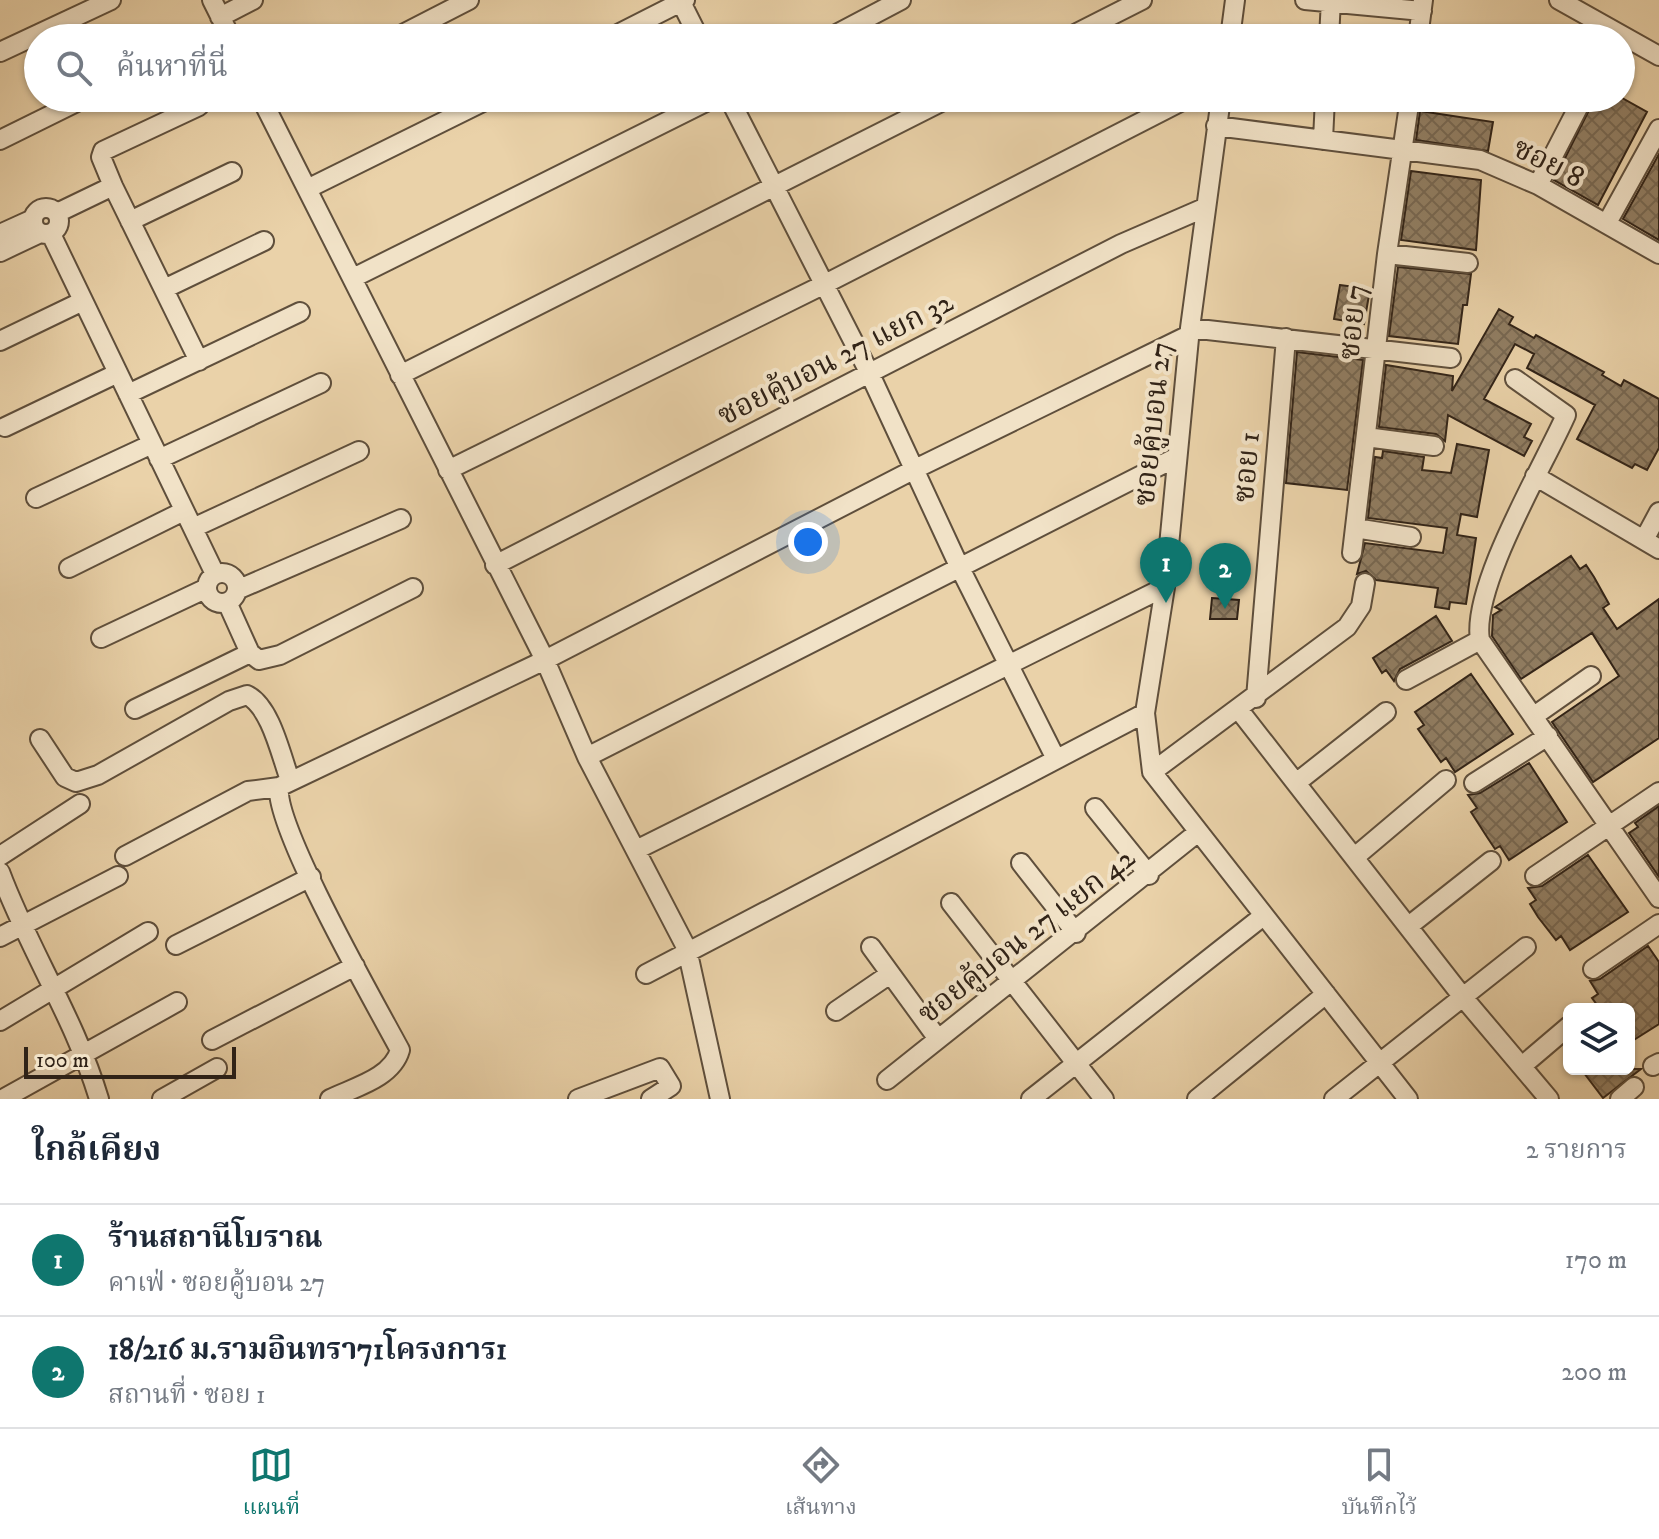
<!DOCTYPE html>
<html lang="th">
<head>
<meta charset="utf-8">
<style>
	:root { --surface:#fff; --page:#f2f2f3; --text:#1f2937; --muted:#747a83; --line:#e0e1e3; --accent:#0f766e }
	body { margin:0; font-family:"IM FELL DW Pica","Noto Serif Thai",serif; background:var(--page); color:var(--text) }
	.controls { position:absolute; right:24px; bottom:24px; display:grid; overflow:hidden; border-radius:12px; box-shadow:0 2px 6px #0004 }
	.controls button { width:72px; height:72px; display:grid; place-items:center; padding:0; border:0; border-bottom:2px solid var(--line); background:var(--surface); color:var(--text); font:40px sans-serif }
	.scale { position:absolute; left:24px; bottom:20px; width:212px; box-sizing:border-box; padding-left:8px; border:4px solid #312317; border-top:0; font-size:22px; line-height:28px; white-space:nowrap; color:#312317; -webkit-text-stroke:6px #f1e2c7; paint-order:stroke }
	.you { position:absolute; left:808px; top:542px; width:28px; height:28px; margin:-20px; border:6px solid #fff; border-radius:50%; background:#1a73e8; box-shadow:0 0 0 12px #1a73e833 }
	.badge { display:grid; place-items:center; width:52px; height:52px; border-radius:50%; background:var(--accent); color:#fff; font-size:26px; font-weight:700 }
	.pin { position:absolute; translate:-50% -66px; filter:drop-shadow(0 2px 4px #0008) }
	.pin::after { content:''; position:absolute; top:42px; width:28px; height:24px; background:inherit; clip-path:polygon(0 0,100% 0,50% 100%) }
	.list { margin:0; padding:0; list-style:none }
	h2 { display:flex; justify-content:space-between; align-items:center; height:104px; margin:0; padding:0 32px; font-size:34px }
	h2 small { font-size:26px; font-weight:400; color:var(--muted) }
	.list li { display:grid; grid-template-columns:52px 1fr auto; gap:24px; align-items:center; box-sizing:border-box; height:112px; padding:0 32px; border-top:2px solid var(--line) }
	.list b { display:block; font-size:30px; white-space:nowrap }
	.list p { margin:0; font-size:26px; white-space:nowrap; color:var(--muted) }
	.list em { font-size:26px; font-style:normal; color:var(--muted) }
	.icon { flex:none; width:44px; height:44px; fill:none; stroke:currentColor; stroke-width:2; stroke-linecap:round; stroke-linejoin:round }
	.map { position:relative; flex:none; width:1659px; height:1099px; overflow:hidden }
	.search { position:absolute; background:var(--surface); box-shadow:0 2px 6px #0004; left:24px; right:24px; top:24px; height:88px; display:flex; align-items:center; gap:20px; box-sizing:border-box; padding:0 28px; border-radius:44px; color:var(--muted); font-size:30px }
	.sheet { height:328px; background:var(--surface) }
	nav { display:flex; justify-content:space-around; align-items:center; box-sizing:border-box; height:112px; border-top:2px solid var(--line); background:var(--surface); font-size:22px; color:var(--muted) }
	nav a { display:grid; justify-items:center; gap:4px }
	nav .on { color:var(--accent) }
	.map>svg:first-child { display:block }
	.building { fill:url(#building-cross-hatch); stroke:#312317; stroke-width:2 }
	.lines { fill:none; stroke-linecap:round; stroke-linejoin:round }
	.minor-casing { stroke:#5f4f3c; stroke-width:22 }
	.minor { stroke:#f1e2c7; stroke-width:18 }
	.labels { text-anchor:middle; stroke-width:8; stroke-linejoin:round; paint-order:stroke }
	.street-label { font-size:30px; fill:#312317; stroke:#f1e2c7 }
</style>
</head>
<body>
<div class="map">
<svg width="1659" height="1099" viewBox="0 0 1659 1099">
	<defs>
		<pattern id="building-cross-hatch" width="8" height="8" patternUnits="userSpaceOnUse" patternTransform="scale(2)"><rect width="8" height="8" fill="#917e63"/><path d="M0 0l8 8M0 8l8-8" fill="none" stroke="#776751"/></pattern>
	</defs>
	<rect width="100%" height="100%" fill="#ead2a9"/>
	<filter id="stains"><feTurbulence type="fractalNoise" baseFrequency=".0025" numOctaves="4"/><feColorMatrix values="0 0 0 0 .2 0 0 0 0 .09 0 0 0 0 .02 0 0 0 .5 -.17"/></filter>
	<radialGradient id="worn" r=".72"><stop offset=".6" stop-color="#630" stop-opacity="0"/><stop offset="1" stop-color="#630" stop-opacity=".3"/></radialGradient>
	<path class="building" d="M 1595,98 L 1622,98 L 1647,112 L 1598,205 L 1554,180 Z
		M 1420,111 L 1493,122 L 1488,151 L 1416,140 Z
		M 1659,154 L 1659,240 L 1623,219 Z
		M 1411,171 L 1481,180 L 1476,250 L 1401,240 Z
		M 1398,267 L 1471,274 L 1467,305 L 1463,305 L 1458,344 L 1389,336 Z
		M 1340,285 L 1370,289 L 1364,324 L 1334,319 Z
		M 1499,309 L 1513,317 L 1509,324 L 1534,338 L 1536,335 L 1604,372 L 1602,375 L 1621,386 L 1624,380 L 1659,399 L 1659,448 L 1647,470 L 1635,464 L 1632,468 L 1577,439 L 1595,405 L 1527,368 L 1534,354 L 1515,344 L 1484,399 L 1531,424 L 1524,437 L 1532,441 L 1524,456 L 1448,415 L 1445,441 L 1436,434 L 1379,427 L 1386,365 L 1453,376 L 1452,391 Z
		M 1297,352 L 1363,360 L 1347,490 L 1286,483 Z
		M 1457,444 L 1489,450 L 1477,517 L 1461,514 L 1457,535 L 1476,538 L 1466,604 L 1450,602 L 1449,609 L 1435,607 L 1438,588 L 1376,580 L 1366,571 L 1357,574 L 1365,543 L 1443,553 L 1447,528 L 1368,518 L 1375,457 L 1382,458 L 1383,451 L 1424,457 L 1422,470 L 1451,473 Z
		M 1571,556 L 1580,569 L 1586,565 L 1594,577 L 1609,604 L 1603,608 L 1617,629 L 1659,599 L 1659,738 L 1593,782 L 1552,722 L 1619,676 L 1592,633 L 1521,679 L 1492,636 L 1493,615 L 1501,610 L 1495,607 Z
		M 1212,598 L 1239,600 L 1237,619 L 1210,619 Z
		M 1436,616 L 1452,641 L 1400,669 L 1394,681 L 1386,670 L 1382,673 L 1373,658 Z
		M 1471,674 L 1513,734 L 1455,772 L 1446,758 L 1441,762 L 1418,729 L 1424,725 L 1415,712 Z
		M 1529,763 L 1567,822 L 1509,860 L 1500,846 L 1495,849 L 1487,837 L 1471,812 L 1477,808 L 1468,795 L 1480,793 Z
		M 1659,806 L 1659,877 L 1629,833 L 1638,827 L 1635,823 Z
		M 1588,855 L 1628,912 L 1570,950 L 1561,936 L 1556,940 L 1538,917 L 1530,904 L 1536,900 L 1528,888 L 1542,886 Z
		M 1648,946 L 1659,962 L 1659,1024 L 1629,1043 L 1629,1009 L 1600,1009 L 1592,998 L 1598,994 L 1590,981 L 1600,979 Z
		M 1581,1069 L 1641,1069 L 1603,1098 Z"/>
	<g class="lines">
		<g class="minor-casing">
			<path id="minor" d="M 212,0 L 231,38
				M 680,0 L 699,38
				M 1305,0 L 1422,11
				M 1559,0 L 1659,56
				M 220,17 L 253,0
				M 395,38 L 469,0
				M 610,38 L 685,0
				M 829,38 L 901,0
				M 1067,38 L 1142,0
				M 1230,38 L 1235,0
				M 1329,38 L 1331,0
				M 1418,38 L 1423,0
				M 0,52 L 111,0
				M 261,98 L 545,660 L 587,757 L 687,949 L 720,1099
				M 729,98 L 869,372 L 959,566 L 1056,759
				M 1221,98 L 1190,328 L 1165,587 L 1145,713 L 1152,772 L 1408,1099
				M 1216,126 L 1480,160 L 1538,185 L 1659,254
				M 0,140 L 85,98
				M 1323,140 L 1325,98
				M 1538,185 L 1583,98
				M 113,186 L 101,157 L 103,151 L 199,106
				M 307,189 L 491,98
				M33 221a13 13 0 1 1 26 0a13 13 0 1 1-26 0Z
				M 57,213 L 113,186 L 199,361
				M 130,221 L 232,172
				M 1607,223 L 1659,129
				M 0,234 L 33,219
				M 51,234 L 215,574
				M 0,252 L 40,233
				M 1387,254 L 1468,263
				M 353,278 L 714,98
				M 164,289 L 264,241
				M 1190,328 L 1451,358
				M 0,341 L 83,301
				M 400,375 L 949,98
				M 1515,379 L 1566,415 C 1543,467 1471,587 1480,640 L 1659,898
				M 128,394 L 300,312
				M 5,427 L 118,373
				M 1366,437 L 1434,446
				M 159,459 L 321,383
				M 448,470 L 823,285 L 1188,98
				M 1535,476 L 1659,549
				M 36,498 L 152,444
				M 193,528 L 359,451
				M 1355,528 L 1411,537
				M 1644,540 L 1659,512
				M 1352,553 L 1387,254 L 1410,98
				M 495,565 L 1121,244 L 1204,208
				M 69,568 L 184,511
				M207 588a15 15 0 1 1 30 0a15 15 0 1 1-30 0Z
				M 237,590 L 401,519
				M 227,602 L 250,653 L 259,660 L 280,655 L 413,588
				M 101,638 L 207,588
				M 1406,680 L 1480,640
				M 1256,698 L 1286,338
				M 135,709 L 250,653
				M 1239,710 L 1462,996 L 1549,1099
				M 1534,716 L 1591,676
				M 40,739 L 65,777 L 76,782 L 98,775 L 229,701 L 247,695 C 271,707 281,756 290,780
				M 587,757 L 1175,458
				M 1152,772 L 1347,627 L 1361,606 L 1365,583
				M 1296,783 L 1386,712
				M 1474,783 L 1548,736
				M 279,787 C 274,827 376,1005 400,1050 C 392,1078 355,1087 330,1099
				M 1095,808 L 1149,875
				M 636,850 L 1165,587
				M 0,856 L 80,804
				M 125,856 L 248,791 L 279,787 L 545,660 L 913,470 L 1189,335
				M 1356,856 L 1446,780
				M 1021,863 L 1076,933
				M 0,872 C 29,950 75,1019 99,1099
				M 1535,876 L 1659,792
				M 951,903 L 1104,1099
				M 1410,925 L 1491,861
				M 0,937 L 118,876
				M 176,945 L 311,877
				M 871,947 L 938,1039
				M 1593,969 L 1659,924
				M 646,974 L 1145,713
				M 836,1011 L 890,974
				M 0,1021 L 148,932
				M 212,1040 L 355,966
				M 1522,1066 L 1569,1026
				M 1653,1066 L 1659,1063
				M 887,1080 L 1197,833
				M 3,1099 L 177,1002
				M 162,1099 L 217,1068
				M 578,1099 L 660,1068 L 671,1086 L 651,1099
				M 1031,1099 L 1262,917
				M 1197,1099 L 1326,994
				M 1334,1099 L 1526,947
				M 1620,1099 L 1634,1087"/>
		</g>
		<use href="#minor" class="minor"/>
	</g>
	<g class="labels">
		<g class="street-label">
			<text transform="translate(1549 162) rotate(27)" y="10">ซอย 8</text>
			<text transform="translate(1352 322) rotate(-84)" y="10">ซอย 7</text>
			<text transform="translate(835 358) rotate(-27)" y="10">ซอยคู้บอน 27 แยก 32</text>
			<text transform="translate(1152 424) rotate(-84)" y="10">ซอยคู้บอน 27</text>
			<text transform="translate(1246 467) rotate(-85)" y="10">ซอย 1</text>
			<text transform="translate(1026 935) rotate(-38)" y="10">ซอยคู้บอน 27 แยก 42</text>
		</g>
	</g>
	<rect width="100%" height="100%" filter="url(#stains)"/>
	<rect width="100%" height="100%" fill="url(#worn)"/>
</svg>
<div class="controls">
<button><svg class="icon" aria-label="layers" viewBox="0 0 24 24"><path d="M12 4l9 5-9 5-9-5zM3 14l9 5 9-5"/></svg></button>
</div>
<div class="scale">100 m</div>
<div class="you"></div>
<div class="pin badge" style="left:1166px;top:603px">1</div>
<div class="pin badge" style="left:1225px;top:609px">2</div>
<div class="search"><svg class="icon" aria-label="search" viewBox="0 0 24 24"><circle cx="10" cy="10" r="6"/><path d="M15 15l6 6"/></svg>ค้นหาที่นี่</div>
</div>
<section class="sheet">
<h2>ใกล้เคียง<small>2 รายการ</small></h2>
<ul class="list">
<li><span class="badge">1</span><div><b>ร้านสถานีโบราณ</b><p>คาเฟ่ · ซอยคู้บอน 27</p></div><em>170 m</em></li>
<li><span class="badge">2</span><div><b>18/216 ม.รามอินทรา71โครงการ1</b><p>สถานที่ · ซอย 1</p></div><em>200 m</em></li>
</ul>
</section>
<nav>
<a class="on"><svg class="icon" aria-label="map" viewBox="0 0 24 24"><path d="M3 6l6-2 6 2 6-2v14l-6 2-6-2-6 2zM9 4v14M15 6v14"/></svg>แผนที่</a>
<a><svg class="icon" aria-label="directions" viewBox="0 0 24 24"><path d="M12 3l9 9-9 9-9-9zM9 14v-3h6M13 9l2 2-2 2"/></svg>เส้นทาง</a>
<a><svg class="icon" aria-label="saved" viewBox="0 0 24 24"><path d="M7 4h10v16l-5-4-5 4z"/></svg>บันทึกไว้</a>
</nav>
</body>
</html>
